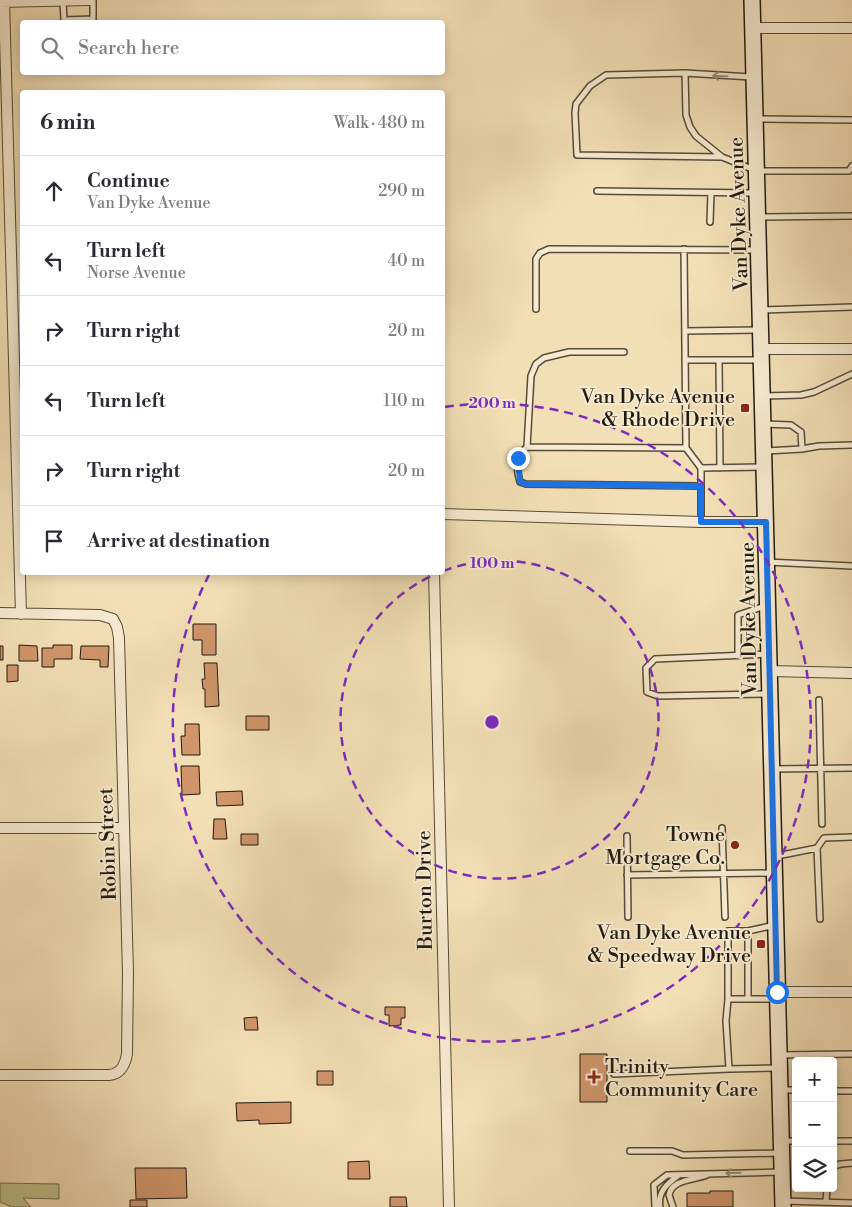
<!DOCTYPE html>
<html lang="en">
<head>
<meta charset="utf-8">
<style>
	:root { --surface:#fff; --page:#f7f7f7; --text:#2b2b33; --muted:#7c7c81; --line:#e1e1e2 }
	body { margin:0; font-family:"Libre Bodoni",serif; background:var(--page); color:var(--text) }
	.controls { position:absolute; right:15px; bottom:15px; display:grid; overflow:hidden; border-radius:5px; box-shadow:0 2px 12px #0003 }
	.controls button { width:45px; height:45px; display:grid; place-items:center; padding:0; border:0; border-bottom:1px solid var(--line); background:var(--surface); color:var(--text); font:25px sans-serif }
	.stop { position:absolute; width:15px; height:15px; margin:-11px; border:4px solid #1a73e8; border-radius:50%; background:#fff }
	.stop.end { background:#1a73e8; border-color:#fff; box-shadow:0 1px 5px #0008 }
	.list { margin:0; padding:0; list-style:none }
	h2 { display:flex; justify-content:space-between; align-items:center; height:65px; margin:0; padding:0 20px; font-size:21px }
	h2 small { font-size:16px; font-weight:400; color:var(--muted) }
	.list li { display:grid; grid-template-columns:32px 1fr auto; gap:15px; align-items:center; box-sizing:border-box; height:70px; padding:0 20px; border-top:1px solid var(--line) }
	.list b { display:block; font-size:19px; white-space:nowrap }
	.list p { margin:0; font-size:16px; white-space:nowrap; color:var(--muted) }
	.list em { font-size:16px; font-style:normal; color:var(--muted) }
	.icon { flex:none; width:28px; height:28px; fill:none; stroke:currentColor; stroke-width:2; stroke-linecap:round; stroke-linejoin:round }
	.map { position:relative; flex:none; width:852px; height:1207px; overflow:hidden }
	.search { position:absolute; background:var(--surface); box-shadow:0 2px 12px #0003; left:20px; top:20px; width:425px; height:55px; display:flex; align-items:center; gap:12px; box-sizing:border-box; padding:0 18px; border-radius:5px; color:var(--muted); font-size:19px }
	.panel { position:absolute; background:var(--surface); box-shadow:0 2px 12px #0003; left:20px; top:90px; width:425px; height:485px; border-radius:5px }
	.map>svg:first-child { display:block }
	.green { fill:#bfc18b; stroke:#706e4e }
	.building { fill:#d0956b; stroke:#221b10 }
	.lines { fill:none; stroke-linecap:round; stroke-linejoin:round }
	.service-casing { stroke:#564c3a; stroke-width:8 }
	.minor-casing { stroke:#564c3a; stroke-width:12 }
	.secondary-casing { stroke:#221b10; stroke-width:18 }
	.service { stroke:#f7ead0; stroke-width:5 }
	.minor { stroke:#f7ead0; stroke-width:10 }
	.secondary { stroke:#f7ead0; stroke-width:15 }
	.oneway { stroke:#978d7a }
	.route { stroke:#1a73e8; stroke-width:6 }
	.ring { fill:none; stroke:#7b2cbf; stroke-width:2.5; stroke-dasharray:9 6 }
	.poi-dot { fill:#8f2418; stroke:#f7ead0; stroke-width:2 }
	.labels { text-anchor:middle; stroke-width:4; stroke-linejoin:round; paint-order:stroke }
	.street-label { font-size:20px; fill:#221b10; stroke:#f7ead0 }
	.poi-label { font-size:20px; fill:#221b10; stroke:#f7ead0; text-anchor:end }
	.centre { fill:#7b2cbf; stroke:#f7ead0; stroke-width:2.5 }
	.ring-label { font-size:15px; text-anchor:middle; font-weight:bold; fill:#7b2cbf; stroke:#f7ead0; stroke-width:4; stroke-linejoin:round; paint-order:stroke }
</style>
</head>
<body>
<div class="map">
<svg width="852" height="1207" viewBox="0 0 852 1207">
	<rect width="100%" height="100%" fill="#f3dfb6"/>
	<filter id="stains"><feTurbulence type="fractalNoise" baseFrequency=".004" numOctaves="4"/><feColorMatrix values="0 0 0 0 .2 0 0 0 0 .09 0 0 0 0 .02 0 0 0 .5 -.17"/></filter>
	<radialGradient id="worn" r=".72"><stop offset=".6" stop-color="#630" stop-opacity="0"/><stop offset="1" stop-color="#630" stop-opacity=".3"/></radialGradient>
	<path class="green" d="M 0,1183 L 59,1184 L 59,1199 L 23,1198 L 31,1207 L 12,1207 L 0,1202 Z"/>
	<path class="building" d="M 193,624 L 216,624 L 216,655 L 202,655 L 202,640 L 193,640 Z
		M 19,645 L 37,646 L 38,661 L 19,661 Z
		M 53,645 L 72,645 L 72,659 L 54,659 L 54,667 L 42,667 L 42,648 L 53,648 Z
		M 0,646 L 3,646 L 3,660 L 0,660 Z
		M 81,646 L 109,646 L 108,667 L 100,667 L 100,660 L 80,659 Z
		M 204,663 L 217,663 L 219,706 L 205,707 L 205,689 L 203,689 L 202,679 L 205,679 Z
		M 7,665 L 18,665 L 18,681 L 7,682 Z
		M 246,716 L 269,716 L 269,730 L 246,730 Z
		M 185,724 L 199,724 L 200,755 L 182,755 L 181,736 L 185,736 Z
		M 181,766 L 199,766 L 200,794 L 182,795 Z
		M 242,791 L 243,805 L 217,806 L 216,792 Z
		M 214,819 L 225,819 L 227,839 L 213,839 Z
		M 241,834 L 258,834 L 258,845 L 241,845 Z
		M 385,1007 L 405,1007 L 405,1018 L 401,1018 L 401,1025 L 389,1026 L 389,1015 L 385,1015 Z
		M 257,1017 L 258,1030 L 245,1030 L 244,1018 Z
		M 580,1054 L 607,1054 L 607,1102 L 580,1102 Z
		M 317,1071 L 333,1071 L 333,1085 L 317,1085 Z
		M 291,1102 L 291,1123 L 259,1124 L 259,1120 L 237,1121 L 236,1103 Z
		M 369,1161 L 370,1179 L 348,1179 L 348,1162 Z
		M 135,1168 L 186,1168 L 187,1198 L 136,1199 Z
		M 710,1191 L 733,1191 L 733,1207 L 687,1207 L 687,1193 L 710,1193 Z
		M 390,1197 L 406,1197 L 407,1207 L 390,1207 Z
		M 130,1200 L 147,1200 L 147,1207 L 130,1207 Z"/>
	<g class="lines">
		<g class="service-casing">
			<path id="service" d="M 63,1 L 64,20 L 93,19 L 93,0
				M 685,73 L 686,115 L 690,127 L 696,136 L 722,157 L 757,171 L 849,171 L 852,166
				M 756,119 L 852,120
				M 722,157 L 577,155 L 575,113 L 576,104 L 590,86 L 606,75 L 685,73 L 751,77
				M 597,191 L 754,193
				M 758,217 L 852,216
				M 710,222 L 711,193
				M 684,249 L 686,448 L 701,468
				M 536,309 L 536,259 L 540,253 L 549,249 L 756,250
				M 763,310 L 852,307
				M 685,331 L 759,330
				M 624,352 L 569,352 L 544,358 L 536,364 L 531,376 L 527,447 L 686,448
				M 685,360 L 759,360
				M 719,360 L 720,468
				M 765,396 L 801,395 L 814,392 L 852,374
				M 764,424 L 791,425 L 801,432 L 802,449 L 766,451
				M 527,447 C 516,455 516,469 520,482 L 526,484 L 701,486
				M 802,449 L 819,446 L 852,445
				M 701,522 L 701,468 L 763,467
				M 767,562 L 852,566
				M 738,656 L 738,615 L 765,606
				M 767,694 L 658,696 L 647,692 L 646,668 L 655,659 L 768,654
				M 819,700 L 822,824
				M 773,769 L 852,768
				M 722,828 L 725,917
				M 627,836 L 628,917
				M 817,848 L 820,919
				M 777,856 L 817,848 L 824,838 L 852,837
				M 627,875 L 772,873
				M 728,999 L 728,931 L 748,931
				M 748,999 L 748,931 L 775,925
				M 775,999 L 728,999 L 726,1021 L 729,1069 L 779,1068
				M 780,1055 L 852,1054
				M 614,1074 L 729,1069
				M 782,1090 L 796,1090
				M 833,1091 L 852,1091
				M 784,1141 L 796,1141
				M 833,1141 L 852,1141
				M 630,1151 L 672,1151 L 683,1155 L 781,1153
				M 833,1166 L 841,1164 L 852,1163
				M 785,1201 L 852,1203
				M 826,1201 L 827,1188
				M 655,1207 L 654,1185 L 667,1175 L 781,1172
				M 660,1207 C 657,1192 668,1183 679,1175
				M 673,1207 L 669,1195 C 672,1179 695,1180 707,1175"/>
		</g>
		<g class="minor-casing">
			<path id="minor" d="M 4,0 L 21,614
				M 0,2 L 89,0
				M 753,28 L 852,28
				M 762,349 L 852,349
				M 442,514 L 701,522 L 766,522
				M 434,572 L 449,1207
				M 0,613 L 100,615 L 113,619 L 117,627 L 119,638 L 128,973 L 127,1054 C 125,1065 121,1074 109,1075 L 0,1075
				M 770,671 L 852,673
				M 0,828 L 124,828
				M 777,992 L 852,992"/>
		</g>
		<g class="secondary-casing">
			<path id="secondary" d="M 752,0 L 783,1207"/>
		</g>
		<use href="#service" class="service"/>
		<use href="#minor" class="minor"/>
		<use href="#secondary" class="secondary"/>
	</g>
	<defs><path id="oneway-shaft" d="M-6 0H5M1.5-3L5.5 0L1.5 3" fill="none" stroke-width="1.6" stroke-linecap="round" stroke-linejoin="round" transform="scale(1.25)"/></defs>
	<g class="oneway">
		<use href="#oneway-shaft" transform="translate(720 76) rotate(-178)"/>
		<use href="#oneway-shaft" transform="translate(733 1173) rotate(179)"/>
	</g>
	<g class="lines">
		<path class="route" d="M 518,458 L 520,482 L 526,484 L 701,486 L 701,522 L 766,522 L 777,992"/>
	</g>
	<g class="ring">
		<path d="M443 571A159 159 0 1 1 438 573"/>
		<path d="M445 407A319 319 0 1 1 209 575"/>
	</g>
	<g class="poi-dot">
		<rect x="740" y="403" width="10" height="10" rx="2.5"/>
		<circle cx="735" cy="845" r="5"/>
		<rect x="756" y="939" width="10" height="10" rx="2.5"/>
		<path d="M591.5 1069.5h5v5h5v5h-5v5h-5v-5h-5v-5h5z"/>
	</g>
	<g class="labels">
		<g class="street-label">
			<text transform="translate(738 214) rotate(-92)" y="7">Van Dyke Avenue</text>
			<text transform="translate(748 619) rotate(-91)" y="7">Van Dyke Avenue</text>
			<text transform="translate(107 844) rotate(-92)" y="7">Robin Street</text>
			<text transform="translate(424 890) rotate(-91)" y="7">Burton Drive</text>
		</g>
		<g class="poi-label">
			<text x="735" y="403">Van Dyke Avenue<tspan x="735" dy="23">&amp; Rhode Drive</tspan></text>
			<text x="725" y="841">Towne<tspan x="725" dy="23">Mortgage Co.</tspan></text>
			<text x="751" y="939">Van Dyke Avenue<tspan x="751" dy="23">&amp; Speedway Drive</tspan></text>
			<text x="605" y="1073" text-anchor="start">Trinity<tspan x="605" dy="23">Community Care</tspan></text>
		</g>
	</g>
	<circle cx="492" cy="722" r="8" class="centre"/>
	<g class="ring-label">
		<text x="492" y="408">200 m</text>
		<text x="492" y="568">100 m</text>
	</g>
	<rect width="100%" height="100%" filter="url(#stains)"/>
	<rect width="100%" height="100%" fill="url(#worn)"/>
</svg>
<div class="controls">
<button>+</button>
<button>−</button>
<button><svg class="icon" aria-label="layers" viewBox="0 0 24 24"><path d="M12 4l9 5-9 5-9-5zM3 14l9 5 9-5"/></svg></button>
</div>
<div class="stop" style="left:777px;top:992px"></div>
<div class="stop end" style="left:518px;top:458px"></div>
<div class="search"><svg class="icon" aria-label="search" viewBox="0 0 24 24"><circle cx="10" cy="10" r="6"/><path d="M15 15l6 6"/></svg>Search here</div>
<section class="panel">
<h2>6 min<small>Walk · 480 m</small></h2>
<ul class="list">
<li><svg class="icon" aria-label="ahead" viewBox="0 0 24 24"><path d="M12 20V5M6 11l6-6 6 6"/></svg><div><b>Continue</b><p>Van Dyke Avenue</p></div><em>290 m</em></li>
<li><svg class="icon" aria-label="left" viewBox="0 0 24 24"><path d="M17 20v-9H6M10 6l-5 5 5 5"/></svg><div><b>Turn left</b><p>Norse Avenue</p></div><em>40 m</em></li>
<li><svg class="icon" aria-label="right" viewBox="0 0 24 24"><path d="M7 20v-9h11M14 6l5 5-5 5"/></svg><div><b>Turn right</b></div><em>20 m</em></li>
<li><svg class="icon" aria-label="left" viewBox="0 0 24 24"><path d="M17 20v-9H6M10 6l-5 5 5 5"/></svg><div><b>Turn left</b></div><em>110 m</em></li>
<li><svg class="icon" aria-label="right" viewBox="0 0 24 24"><path d="M7 20v-9h11M14 6l5 5-5 5"/></svg><div><b>Turn right</b></div><em>20 m</em></li>
<li><svg class="icon" aria-label="arrive" viewBox="0 0 24 24"><path d="M6 21V4h12l-3 4 3 4H6"/></svg><div><b>Arrive at destination</b></div></li>
</ul>
</section>
</div>
</body>
</html>
